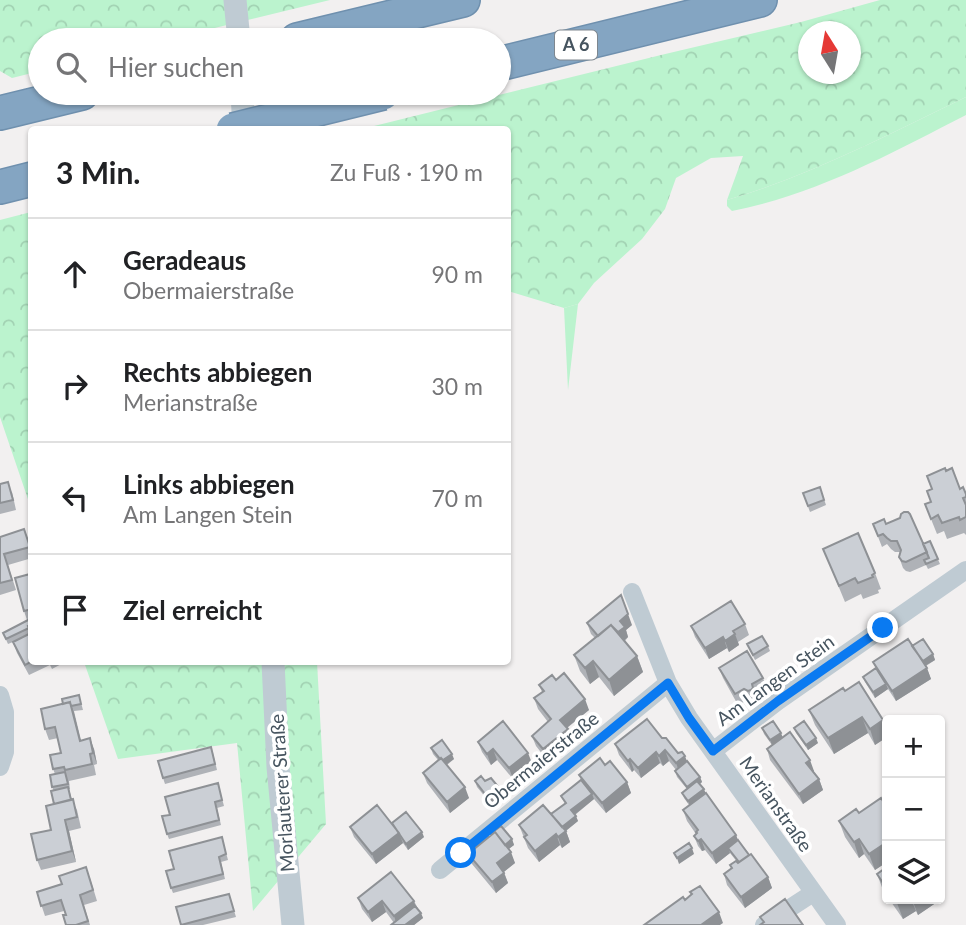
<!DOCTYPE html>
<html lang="de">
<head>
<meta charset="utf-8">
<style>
	:root { --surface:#fff; --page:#f6f6f6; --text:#202124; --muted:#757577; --line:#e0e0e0 }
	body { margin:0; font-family:Lato,sans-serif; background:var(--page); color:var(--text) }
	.controls { position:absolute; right:21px; bottom:21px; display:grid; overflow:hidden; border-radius:7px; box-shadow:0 2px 5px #0004 }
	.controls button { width:63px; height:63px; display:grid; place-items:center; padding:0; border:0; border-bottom:2px solid var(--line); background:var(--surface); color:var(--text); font:35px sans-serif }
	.compass { position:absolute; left:798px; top:21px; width:63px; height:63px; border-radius:50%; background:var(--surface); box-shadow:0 2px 5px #0004; rotate:349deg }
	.stop { position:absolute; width:21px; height:21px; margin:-16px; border:5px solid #0a7af1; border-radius:50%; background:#fff }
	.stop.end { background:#0a7af1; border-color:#fff; box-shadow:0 2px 7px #0008 }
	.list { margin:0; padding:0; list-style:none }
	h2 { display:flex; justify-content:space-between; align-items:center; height:91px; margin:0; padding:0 28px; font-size:30px }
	h2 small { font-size:23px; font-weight:400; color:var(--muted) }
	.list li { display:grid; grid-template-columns:46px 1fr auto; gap:21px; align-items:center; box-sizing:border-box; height:112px; padding:0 28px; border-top:2px solid var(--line) }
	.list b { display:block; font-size:26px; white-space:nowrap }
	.list p { margin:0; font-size:23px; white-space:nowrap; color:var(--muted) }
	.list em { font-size:23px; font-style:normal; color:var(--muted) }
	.icon { flex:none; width:38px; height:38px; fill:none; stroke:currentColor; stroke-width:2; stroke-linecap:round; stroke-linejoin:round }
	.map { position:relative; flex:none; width:966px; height:925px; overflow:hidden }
	.search { position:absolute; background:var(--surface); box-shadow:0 2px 5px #0004; left:28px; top:28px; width:483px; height:77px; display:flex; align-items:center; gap:18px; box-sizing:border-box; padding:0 24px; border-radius:38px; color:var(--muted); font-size:26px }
	.panel { position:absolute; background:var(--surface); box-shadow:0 2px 5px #0004; left:28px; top:126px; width:483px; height:539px; border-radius:7px }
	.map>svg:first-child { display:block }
	.green { fill:#bbf3ce }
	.forest { fill:url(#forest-crowns); fill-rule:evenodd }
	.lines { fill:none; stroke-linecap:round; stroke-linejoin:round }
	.motorway-casing { stroke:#6f90ae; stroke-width:36 }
	.minor { stroke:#bfcbd3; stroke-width:18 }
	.tertiary { stroke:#bfcbd3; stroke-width:23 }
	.motorway { stroke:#84a5c2; stroke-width:33 }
	.motorway-bridge-casing { stroke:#6f90ae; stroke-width:36; stroke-linecap:butt }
	.motorway-bridge { stroke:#84a5c2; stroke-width:33 }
	.wall { fill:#afb2b7 }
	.shaded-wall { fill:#8e9195 }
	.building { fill:#cbcfd5; stroke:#8e9195; stroke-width:2 }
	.route { stroke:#0a7af1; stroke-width:9 }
	.labels { text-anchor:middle; stroke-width:7; stroke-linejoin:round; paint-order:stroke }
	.shield { fill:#fff; stroke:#7e878f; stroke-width:2 }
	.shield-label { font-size:18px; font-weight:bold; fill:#46545f }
	.street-label { font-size:19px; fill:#46545f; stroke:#fff }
</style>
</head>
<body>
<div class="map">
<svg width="966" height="925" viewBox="0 0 966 925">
	<defs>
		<pattern id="forest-crowns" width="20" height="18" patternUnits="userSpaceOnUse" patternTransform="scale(1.75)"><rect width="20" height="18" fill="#bbf3ce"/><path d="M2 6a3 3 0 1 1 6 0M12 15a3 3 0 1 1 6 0" fill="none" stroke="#a2d2b3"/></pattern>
	</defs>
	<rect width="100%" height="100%" fill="#f2f0f0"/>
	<path class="green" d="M 966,97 L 966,115 C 892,153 815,195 732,211 L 727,206 L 727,200 C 811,175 888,135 966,97 Z
		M 578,304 L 568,390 L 564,308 Z"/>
	<path class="forest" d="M 0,0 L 330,0 L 165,40 L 40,40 L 40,71 L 12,78 L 0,71 Z
		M 880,0 L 966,0 L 966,97 C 888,135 811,175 727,200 L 743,156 L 711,158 L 676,178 L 665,209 L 642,239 L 594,283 L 578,304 L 564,308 L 508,291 L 508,130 L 362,129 L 661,55 L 801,22 ZM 808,32 L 850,32 L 850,74 L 808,74 Z
		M 31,212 L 32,212 L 31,508 L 0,417 L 0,220 Z
		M 84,662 L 317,662 L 326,824 L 253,911 L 237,743 L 118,759 Z"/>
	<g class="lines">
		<g class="motorway-casing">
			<path id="motorway" d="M 297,40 L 463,0
				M 499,64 L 760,0
				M 0,113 L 82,93
				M 0,187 L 32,179"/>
		</g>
		<path class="minor" d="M 632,592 L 668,683 L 689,718 L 837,925
			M 0,695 L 5,712 L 5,752 L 0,767
			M 713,751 L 778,701 L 966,570
			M 440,870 L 668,683
			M 764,925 L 813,893"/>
		<path class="tertiary" d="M 235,0 L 239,40
			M 242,93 L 244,130
			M 273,662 L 278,767 L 293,925"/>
		<use href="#motorway" class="motorway"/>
		<g class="motorway-bridge-casing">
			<path id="motorway-bridge" d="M 233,130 L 383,93"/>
		</g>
		<use href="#motorway-bridge" class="motorway-bridge"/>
	</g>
	<path class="wall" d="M 946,471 L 960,489 L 966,494 L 966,535 L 964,533 L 947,539 L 944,531 L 937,534 L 925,504 L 931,502 L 932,489 Z
		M 0,484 L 12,492 L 16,510 L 0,514 Z
		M 820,487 L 826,505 L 810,512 L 803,493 Z
		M 873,524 L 886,524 L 923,544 L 930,541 L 940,564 L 928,569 L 926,565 L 910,572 L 906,571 L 903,568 L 899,557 L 900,552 L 895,552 L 891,549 L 887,544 L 882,547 Z
		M 24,529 L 32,550 L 32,558 L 8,565 L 16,590 L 0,595 L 0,537 Z
		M 823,549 L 875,573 L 881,589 L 878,590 L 879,593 L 863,599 L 861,594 L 845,602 Z
		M 32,577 L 32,662 L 65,662 L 52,669 L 50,665 L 29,675 L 17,653 L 13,642 L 8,644 L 3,633 L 27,620 L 24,611 Z
		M 587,623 L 632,625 L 626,630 L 628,637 L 625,641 L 637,656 L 643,672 L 614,696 L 599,677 L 590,684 L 580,671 L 574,655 L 595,638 L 591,634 Z
		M 745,624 L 749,635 L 738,642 L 739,645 L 729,652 L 727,648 L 709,659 L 695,637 L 691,626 Z
		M 747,644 L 768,646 L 770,651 L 755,660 Z
		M 912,646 L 933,654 L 935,660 L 926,666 L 931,679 L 896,701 L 888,689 L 875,698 L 865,682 L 863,677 L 876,669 L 873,662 Z
		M 719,668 L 763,678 L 767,689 L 756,695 L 757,698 L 755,701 L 752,702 L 748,700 L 738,705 L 723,678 Z
		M 556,680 L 589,710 L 567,728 L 571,740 L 547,760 L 536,746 L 532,736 L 548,722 L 538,709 L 534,698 L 542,692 L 539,685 Z
		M 845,691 L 887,733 L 887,737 L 875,745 L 868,733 L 834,754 L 815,725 L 809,710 Z
		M 79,695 L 83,710 L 74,711 L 81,740 L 94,749 L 97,764 L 94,765 L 96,775 L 69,781 L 70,789 L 69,789 L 72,800 L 77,810 L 81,828 L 69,831 L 76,862 L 41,870 L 37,860 L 51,830 L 54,804 L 53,790 L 50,775 L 55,774 L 53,769 L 61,753 L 58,738 L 49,740 L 45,729 L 63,704 Z
		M 762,728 L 782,738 L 814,771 L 813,772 L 819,779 L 823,790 L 803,804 L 770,760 L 767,749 L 772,745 L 764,734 Z
		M 794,728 L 818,743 L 808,750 L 796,733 Z
		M 662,738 L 687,761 L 700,777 L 702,782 L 700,784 L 705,794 L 736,835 L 738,840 L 768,877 L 772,888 L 745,908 L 727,885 L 724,874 L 731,868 L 730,865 L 738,863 L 730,853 L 716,864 L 705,850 L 702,851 L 698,846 L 694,836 L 696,834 L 687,821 L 683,810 L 689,805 L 684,798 L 682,793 L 687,789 L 677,777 L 675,771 L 676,770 L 669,761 L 663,766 L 660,763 L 641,778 L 634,770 L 632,772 L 619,755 L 615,744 Z
		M 478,742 L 532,763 L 513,779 L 497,760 L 491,765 L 482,752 Z
		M 431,748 L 454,759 L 447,765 L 469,798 L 450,813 L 427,783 L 423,773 L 438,760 L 433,754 Z
		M 213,753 L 217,770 L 165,784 L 163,778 Z
		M 605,765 L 627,782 L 631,793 L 606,813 L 594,799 L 575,815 L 578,821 L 566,831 L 570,842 L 562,848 L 560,845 L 539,862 L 528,848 L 519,825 L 551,814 L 565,804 L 561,796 L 581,780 L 579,775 Z
		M 475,781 L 485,781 L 502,795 L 491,804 L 477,787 Z
		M 218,783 L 224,806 L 217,808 L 221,825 L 169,839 L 167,834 L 170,815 Z
		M 887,807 L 887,862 L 875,870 L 864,854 L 859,858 L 845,837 L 839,821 L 859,813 Z
		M 392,823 L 424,837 L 408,850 L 403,843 L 376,864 L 354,837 L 350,827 Z
		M 222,837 L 228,860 L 221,862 L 225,879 L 173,893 L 171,888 L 174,869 Z
		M 512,839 L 514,845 L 508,849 L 515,863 L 504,872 L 508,883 L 496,893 L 472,864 L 468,854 Z
		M 887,867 L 887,896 L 883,890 L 877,874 Z
		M 90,878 L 97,901 L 84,905 L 90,925 L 66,925 L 66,915 L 64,911 L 45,916 L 37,892 Z
		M 229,894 L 236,917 L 203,925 L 181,925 Z
		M 358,898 L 414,901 L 423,918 L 414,925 L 391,925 L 394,923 L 386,912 L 372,922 L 362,909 Z
		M 943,898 L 918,915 L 916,911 L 903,919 L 889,899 Z"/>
	<path class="shaded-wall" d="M 628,614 L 632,625 L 626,630 L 628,637 L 620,644 L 616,633 L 620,621 Z
		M 735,634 L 739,645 L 729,652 L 725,641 Z
		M 723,637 L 727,648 L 709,659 L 705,648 Z
		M 933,654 L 935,660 L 923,667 L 921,662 Z
		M 637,656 L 643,672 L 614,696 L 609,680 Z
		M 593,661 L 599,677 L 590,684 L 585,668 Z
		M 927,668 L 931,679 L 896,701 L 892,691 Z
		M 752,684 L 757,698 L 755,701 L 751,690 Z
		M 886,684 L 888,689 L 875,698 L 873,692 Z
		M 585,699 L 589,710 L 564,730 L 560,720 Z
		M 70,702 L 74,713 L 83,751 L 80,741 Z
		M 862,717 L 868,733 L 834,754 L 828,738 Z
		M 883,720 L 887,733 L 887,737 L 875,745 L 870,729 Z
		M 568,729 L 571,740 L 547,760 L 543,749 Z
		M 781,733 L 783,738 L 772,745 L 770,740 Z
		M 90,738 L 94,749 L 97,764 L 93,753 Z
		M 816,738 L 818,743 L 808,750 L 806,745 Z
		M 493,749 L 497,760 L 491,765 L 487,754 Z
		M 665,750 L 669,761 L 663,766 L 659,756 Z
		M 656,752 L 660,763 L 641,778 L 638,768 Z
		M 528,753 L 532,763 L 513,779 L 509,768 Z
		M 452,754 L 454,759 L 443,767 L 441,762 Z
		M 685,756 L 689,767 L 680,774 L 676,763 Z
		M 630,759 L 634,770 L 632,772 L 628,761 Z
		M 810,760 L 814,771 L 810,774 L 806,763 Z
		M 700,777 L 702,782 L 689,792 L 687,787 Z
		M 819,779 L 823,790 L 803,804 L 799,794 Z
		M 627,782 L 631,793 L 606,813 L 602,803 Z
		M 465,787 L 469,798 L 450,813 L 447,802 Z
		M 500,789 L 502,795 L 491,804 L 489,799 Z
		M 704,789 L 706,794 L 690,806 L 688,801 Z
		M 592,794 L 594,799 L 573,816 L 571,810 Z
		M 576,816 L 578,821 L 563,833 L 561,827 Z
		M 65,820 L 69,831 L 76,862 L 72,851 Z
		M 566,831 L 570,842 L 562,848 L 558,837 Z
		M 422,832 L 424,837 L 408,850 L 406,844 Z
		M 399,833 L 403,843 L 376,864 L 372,854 Z
		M 556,834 L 560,845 L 539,862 L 535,851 Z
		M 736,835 L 740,846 L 728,848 L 730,853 L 716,864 L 712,853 Z
		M 512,839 L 514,845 L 505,852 L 503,846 Z
		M 701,839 L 705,850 L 702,851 L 698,841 Z
		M 859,839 L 864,854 L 859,858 L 854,842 Z
		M 887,842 L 887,862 L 875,870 L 869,854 Z
		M 692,848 L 694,854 L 679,864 L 677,858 Z
		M 511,852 L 515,863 L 501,874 L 497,863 Z
		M 504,873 L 508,883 L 496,893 L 492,882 Z
		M 768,877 L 772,888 L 745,908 L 741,897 Z
		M 940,890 L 943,898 L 918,915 L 912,899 L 940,899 Z
		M 904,899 L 911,899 L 916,911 L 903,919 L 897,903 Z
		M 382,901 L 386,912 L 372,922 L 368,912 Z
		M 414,901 L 417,912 L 397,925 L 394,916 Z
		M 719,912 L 723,923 L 720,925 L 701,925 Z
		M 421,913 L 423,918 L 414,925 L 405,925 Z"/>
	<path class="building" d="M 945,468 L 946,471 L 952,468 L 960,489 L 963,487 L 966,494 L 966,497 L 963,498 L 966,505 L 966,517 L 960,520 L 959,517 L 942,523 L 938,515 L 931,519 L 925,504 L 931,502 L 927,491 L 932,489 L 927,476 Z
		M 8,482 L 13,500 L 0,503 L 0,484 Z
		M 820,487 L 824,500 L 808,506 L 803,493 Z
		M 904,512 L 908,512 L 910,514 L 927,552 L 906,562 L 902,561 L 899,557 L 901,550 L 897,541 L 891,541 L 887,538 L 883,534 L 878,536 L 873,524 L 884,519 L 886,524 L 900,518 L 901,514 Z
		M 24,529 L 30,547 L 4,554 L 12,580 L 0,583 L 0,537 Z
		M 858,533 L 875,573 L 872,575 L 873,577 L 858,583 L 855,578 L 839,586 L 823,549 Z
		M 930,541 L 938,559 L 926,564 L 924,560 L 929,558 L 923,544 Z
		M 30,574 L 32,578 L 32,609 L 24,611 L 15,578 Z
		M 621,595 L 628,614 L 620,621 L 625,627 L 618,632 L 611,625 L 598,636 L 587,623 Z
		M 731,601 L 745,624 L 733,631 L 735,634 L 725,641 L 723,637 L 705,648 L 691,626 Z
		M 32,618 L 32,624 L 28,626 L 29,628 L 6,639 L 3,633 Z
		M 32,624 L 32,661 L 25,665 L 13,642 L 31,633 L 28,626 Z
		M 611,625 L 637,656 L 609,680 L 593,661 L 585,668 L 574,655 Z
		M 762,636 L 768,646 L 753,655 L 747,644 Z
		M 908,639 L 927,668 L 892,691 L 873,662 Z
		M 923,639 L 933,654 L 923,661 L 912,646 Z
		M 747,651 L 763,678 L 752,684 L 753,688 L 751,690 L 748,691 L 744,689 L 735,694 L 719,668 Z
		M 876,668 L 886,684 L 873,692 L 863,677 Z
		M 564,673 L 585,699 L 560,720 L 568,729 L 543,749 L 532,736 L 551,719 L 534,698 L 544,691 L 539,685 L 552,675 L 556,680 Z
		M 859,682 L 883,720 L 870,729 L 862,717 L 828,738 L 809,710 L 843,688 L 845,691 Z
		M 79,695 L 81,704 L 71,706 L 70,702 L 63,704 L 62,699 Z
		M 70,702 L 80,741 L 90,738 L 93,753 L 90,754 L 92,764 L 65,770 L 64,767 L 53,769 L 50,755 L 61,753 L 55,727 L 45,729 L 41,709 Z
		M 647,719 L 662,738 L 666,738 L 678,753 L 682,752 L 685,756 L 676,763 L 665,750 L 659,756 L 656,752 L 638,768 L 630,759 L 628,761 L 615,744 Z
		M 503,721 L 528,753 L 509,768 L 493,749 L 487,754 L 478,742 Z
		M 773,721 L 781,733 L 770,740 L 762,728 Z
		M 804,721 L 816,738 L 806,745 L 794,728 Z
		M 790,732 L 810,760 L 806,763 L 819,779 L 799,794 L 767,749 Z
		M 442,740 L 452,754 L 443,760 L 441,758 L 440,759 L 431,748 Z
		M 211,747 L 215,764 L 163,778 L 158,761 Z
		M 441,758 L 465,787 L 447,802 L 423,773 Z
		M 600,758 L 605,765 L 610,761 L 627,782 L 602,803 L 579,775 Z
		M 687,761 L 700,777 L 687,787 L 675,771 Z
		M 65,772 L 68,784 L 52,787 L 50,775 Z
		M 481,776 L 485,781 L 491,778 L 500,789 L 489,799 L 475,781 Z
		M 581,780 L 592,794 L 571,810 L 576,816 L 562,827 L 551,814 L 566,803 L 561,796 Z
		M 697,781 L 704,789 L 688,801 L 682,793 Z
		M 218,783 L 222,800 L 215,802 L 219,820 L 167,834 L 162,816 L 170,815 L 165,797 Z
		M 68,787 L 71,800 L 54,804 L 51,791 Z
		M 706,793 L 736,835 L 712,853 L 701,839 L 698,841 L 694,836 L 697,833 L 696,832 L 698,830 L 683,810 Z
		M 881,798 L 887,807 L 887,830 L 886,831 L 887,833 L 887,842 L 869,854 L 859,839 L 854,842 L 839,821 L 856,809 L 859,813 Z
		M 73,799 L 77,817 L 65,820 L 72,851 L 37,860 L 31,834 L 51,830 L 46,806 Z
		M 377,805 L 399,833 L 372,854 L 350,827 Z
		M 543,805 L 566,831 L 558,837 L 556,834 L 535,851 L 524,837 L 527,835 L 519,825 Z
		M 406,812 L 422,832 L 406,844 L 392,823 Z
		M 501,826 L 512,839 L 505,845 L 495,832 L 491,835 L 490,834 Z
		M 495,832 L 511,852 L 497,863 L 504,873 L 492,882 L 468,854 Z
		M 222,837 L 226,854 L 219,857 L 223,874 L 171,888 L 166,871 L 174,869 L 169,851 Z
		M 738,840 L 749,855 L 739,862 L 728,848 Z
		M 689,843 L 692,848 L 677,858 L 674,853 Z
		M 751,854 L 768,877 L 741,897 L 724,874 L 732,868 L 730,865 L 736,861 L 738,863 Z
		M 86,867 L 93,890 L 80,895 L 88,921 L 76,925 L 66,925 L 63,915 L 66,915 L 61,900 L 41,906 L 37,892 L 62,884 L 59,876 Z
		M 887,867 L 887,889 L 877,874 Z
		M 391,872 L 414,901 L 394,916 L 382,901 L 368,912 L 358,898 Z
		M 700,886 L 719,912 L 701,925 L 644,925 L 683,897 L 685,900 L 692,894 L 690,892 Z
		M 229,894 L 234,911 L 181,925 L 176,907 Z
		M 785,899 L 803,925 L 760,925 L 764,922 L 760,917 Z
		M 894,899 L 904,899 L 897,903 Z
		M 415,906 L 421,913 L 405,925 L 391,925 Z"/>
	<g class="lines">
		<path class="route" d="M 461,853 L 668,683 L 689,718 L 713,751 L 778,701 L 883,628"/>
	</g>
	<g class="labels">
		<rect class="shield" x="555" y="30.5" width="42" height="29" rx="5"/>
		<g class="shield-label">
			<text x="576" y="51">A 6</text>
		</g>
		<g class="street-label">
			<text transform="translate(775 680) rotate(-36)" y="7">Am Langen Stein</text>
			<text transform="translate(541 760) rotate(-39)" y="7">Obermaierstraße</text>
			<text transform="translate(282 793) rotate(-94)" y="7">Morlauterer Straße</text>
			<text transform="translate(776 804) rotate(55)" y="7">Merianstraße</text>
		</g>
	</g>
</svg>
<div class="controls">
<button>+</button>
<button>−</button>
<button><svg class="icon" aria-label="layers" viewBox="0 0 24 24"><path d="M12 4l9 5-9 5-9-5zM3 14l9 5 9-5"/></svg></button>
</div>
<svg class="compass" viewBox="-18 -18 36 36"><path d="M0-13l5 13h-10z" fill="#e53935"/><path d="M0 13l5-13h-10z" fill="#757577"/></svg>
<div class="stop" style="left:461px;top:853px"></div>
<div class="stop end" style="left:883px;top:628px"></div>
<div class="search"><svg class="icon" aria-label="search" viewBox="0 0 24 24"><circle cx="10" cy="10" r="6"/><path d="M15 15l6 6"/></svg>Hier suchen</div>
<section class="panel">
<h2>3 Min.<small>Zu Fuß · 190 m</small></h2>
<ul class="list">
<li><svg class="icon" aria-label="ahead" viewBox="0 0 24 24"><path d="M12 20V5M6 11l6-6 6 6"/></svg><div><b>Geradeaus</b><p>Obermaierstraße</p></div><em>90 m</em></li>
<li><svg class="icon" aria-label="right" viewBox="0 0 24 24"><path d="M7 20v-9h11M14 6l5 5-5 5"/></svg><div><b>Rechts abbiegen</b><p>Merianstraße</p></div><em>30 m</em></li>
<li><svg class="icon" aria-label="left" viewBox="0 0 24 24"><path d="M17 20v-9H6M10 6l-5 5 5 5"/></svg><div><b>Links abbiegen</b><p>Am Langen Stein</p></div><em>70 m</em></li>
<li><svg class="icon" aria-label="arrive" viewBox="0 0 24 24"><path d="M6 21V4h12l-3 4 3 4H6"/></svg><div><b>Ziel erreicht</b></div></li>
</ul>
</section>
</div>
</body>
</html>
